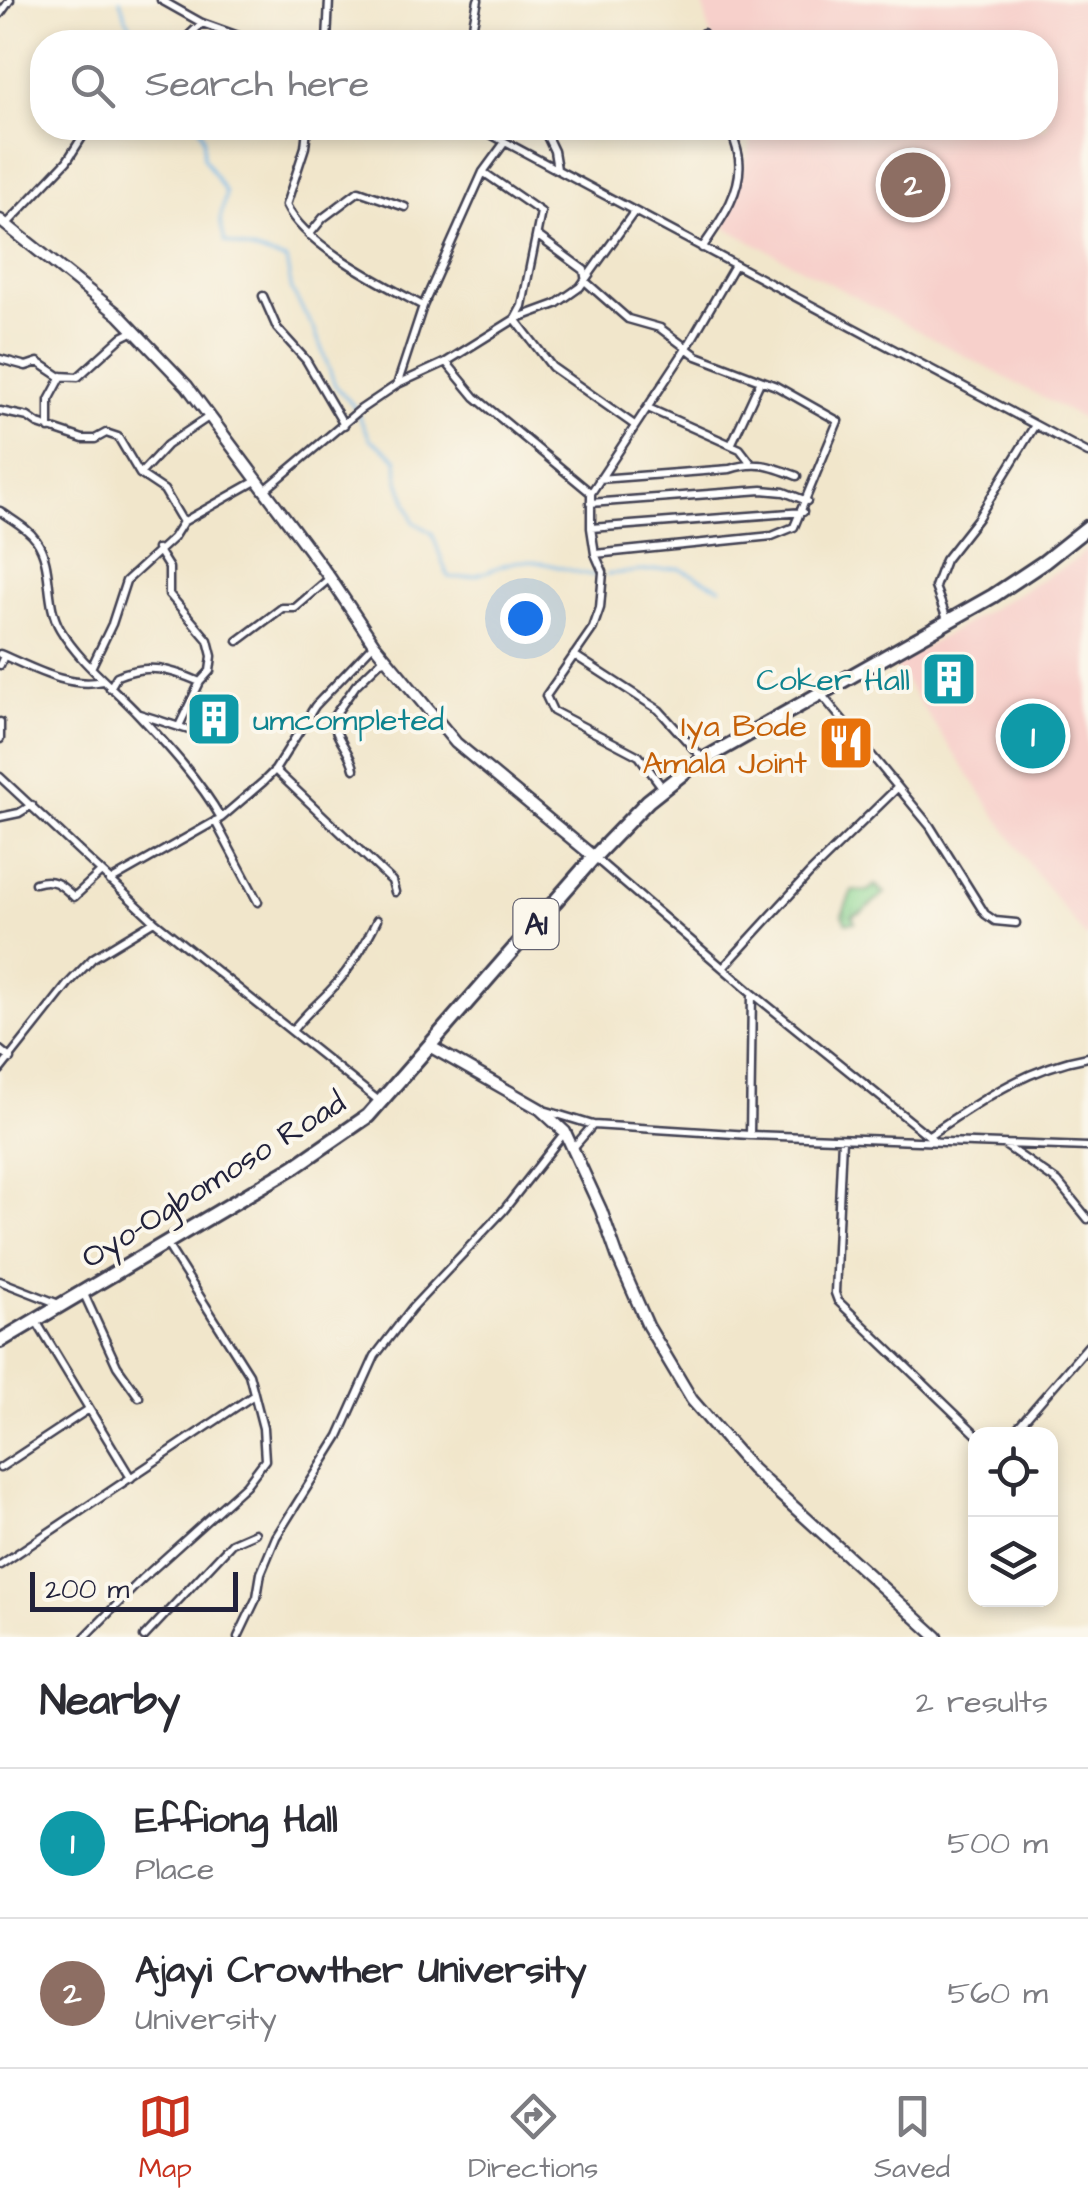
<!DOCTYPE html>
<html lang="en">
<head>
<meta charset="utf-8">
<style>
	:root { --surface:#fff; --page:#f2f2f3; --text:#2b2b33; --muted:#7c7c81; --line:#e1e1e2; --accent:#c8321e }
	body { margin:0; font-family:"Architects Daughter",sans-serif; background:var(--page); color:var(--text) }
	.controls { position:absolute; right:30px; bottom:30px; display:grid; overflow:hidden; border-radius:20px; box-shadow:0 5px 15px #0003 }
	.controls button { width:90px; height:90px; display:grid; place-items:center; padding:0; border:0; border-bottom:2px solid var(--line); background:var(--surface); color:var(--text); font:50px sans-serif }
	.scale { position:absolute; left:30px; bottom:25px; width:208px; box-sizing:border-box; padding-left:10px; border:5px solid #22223b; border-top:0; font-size:28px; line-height:35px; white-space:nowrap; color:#22223b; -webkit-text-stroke:8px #fbf7ec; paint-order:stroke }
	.you { position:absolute; left:525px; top:618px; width:35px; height:35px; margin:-25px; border:8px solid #fff; border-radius:50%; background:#1a73e8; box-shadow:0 0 0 15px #1a73e833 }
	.badge { display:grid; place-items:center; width:65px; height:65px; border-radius:50%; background:var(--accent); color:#fff; font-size:32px; font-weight:700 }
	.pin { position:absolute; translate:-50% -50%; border:5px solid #fff; box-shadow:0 2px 10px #0006 }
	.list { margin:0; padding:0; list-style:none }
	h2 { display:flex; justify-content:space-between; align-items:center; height:130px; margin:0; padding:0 40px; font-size:42px }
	h2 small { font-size:32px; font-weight:400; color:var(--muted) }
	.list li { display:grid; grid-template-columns:65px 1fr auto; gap:30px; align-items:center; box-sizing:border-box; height:150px; padding:0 40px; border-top:2px solid var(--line) }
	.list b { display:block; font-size:38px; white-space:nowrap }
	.list p { margin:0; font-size:32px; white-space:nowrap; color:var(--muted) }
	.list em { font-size:32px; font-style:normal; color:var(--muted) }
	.icon { flex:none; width:55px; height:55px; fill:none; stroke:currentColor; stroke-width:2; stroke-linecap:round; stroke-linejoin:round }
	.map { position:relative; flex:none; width:1088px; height:1637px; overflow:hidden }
	.search { position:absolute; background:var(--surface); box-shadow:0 5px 15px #0003; left:30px; right:30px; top:30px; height:110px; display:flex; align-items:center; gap:25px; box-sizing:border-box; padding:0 35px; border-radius:40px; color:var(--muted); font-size:38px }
	.sheet { height:430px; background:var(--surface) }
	nav { display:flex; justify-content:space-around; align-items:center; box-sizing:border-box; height:140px; border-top:2px solid var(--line); background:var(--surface); font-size:28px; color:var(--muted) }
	nav a { display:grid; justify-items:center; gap:5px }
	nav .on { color:var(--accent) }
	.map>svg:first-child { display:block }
	.built { fill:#f7d0cb }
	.grass { fill:url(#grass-tufts); stroke:#577c66; stroke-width:2.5 }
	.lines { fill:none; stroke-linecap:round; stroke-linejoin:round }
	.stream { stroke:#73b7e9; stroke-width:2.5 }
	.street-casing { stroke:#413f51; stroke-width:11 }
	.secondary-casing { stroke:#413f51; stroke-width:15 }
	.highway-casing { stroke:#413f51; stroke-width:18 }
	.street { stroke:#fff; stroke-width:6 }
	.secondary { stroke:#fff; stroke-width:10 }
	.highway { stroke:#fff; stroke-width:12 }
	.labels { text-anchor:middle; stroke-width:8; stroke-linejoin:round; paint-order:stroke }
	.shield { fill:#fbf7ec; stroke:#636270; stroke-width:2.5 }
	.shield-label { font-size:30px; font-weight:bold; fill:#22223b }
	.culture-label { font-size:32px; fill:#0d838f; stroke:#fbf7ec; text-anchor:end }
	.food-label { font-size:32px; fill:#c56008; stroke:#fbf7ec; text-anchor:end }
	.street-label { font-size:32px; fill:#22223b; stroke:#fbf7ec }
</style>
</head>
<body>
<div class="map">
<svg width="1088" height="1637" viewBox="0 0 1088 1637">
	<defs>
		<pattern id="grass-tufts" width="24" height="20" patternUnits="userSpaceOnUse" patternTransform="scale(2.5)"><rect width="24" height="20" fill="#8cd692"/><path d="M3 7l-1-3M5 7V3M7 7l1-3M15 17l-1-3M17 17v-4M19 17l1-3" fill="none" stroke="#78b77f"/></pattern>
	</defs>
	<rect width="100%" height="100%" fill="#fbf7ec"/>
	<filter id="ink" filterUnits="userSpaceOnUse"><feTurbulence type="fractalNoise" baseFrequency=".01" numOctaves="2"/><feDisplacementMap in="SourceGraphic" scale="20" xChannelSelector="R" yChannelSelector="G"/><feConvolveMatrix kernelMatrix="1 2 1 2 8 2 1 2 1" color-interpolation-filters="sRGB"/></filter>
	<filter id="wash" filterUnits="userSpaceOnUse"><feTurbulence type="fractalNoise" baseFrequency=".0048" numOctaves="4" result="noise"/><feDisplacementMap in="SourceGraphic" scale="40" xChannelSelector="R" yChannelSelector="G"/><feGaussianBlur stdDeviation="2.25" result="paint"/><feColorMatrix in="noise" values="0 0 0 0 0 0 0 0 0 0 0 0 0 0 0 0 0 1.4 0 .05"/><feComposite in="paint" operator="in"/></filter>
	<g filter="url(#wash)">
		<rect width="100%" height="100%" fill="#f1e6cb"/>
		<path class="built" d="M 702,0 L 1088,0 L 1088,422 L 723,226 L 751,144 L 748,141 L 738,144 L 734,128 L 1046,128 L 1046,42 L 712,42 Z
			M 1088,547 L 1088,940 L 1033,870 L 894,665 L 1077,559 Z"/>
		<path class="grass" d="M 875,885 L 885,893 L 861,913 L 852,916 L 855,922 L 846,923 L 842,915 L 852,891 L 868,891 Z"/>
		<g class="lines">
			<path class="stream" d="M 120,0 L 126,18 L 142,42
				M 200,128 L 204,138 L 203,157 L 226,193 L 220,220 L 225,242 L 286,260 L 292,291 L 315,331 L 335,385 L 353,405 L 370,439 L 397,459 L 398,478 L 414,522 L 432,533 L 448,577 C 481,582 499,560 527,561 C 551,562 575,574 599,576
				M 607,574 L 679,568 L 721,588"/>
		</g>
	</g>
	<g filter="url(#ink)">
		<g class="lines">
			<g class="street-casing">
				<path id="street" d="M 161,0 L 202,23 L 255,42
					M 0,14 L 10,0
					M 703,33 L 705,42
					M 972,40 L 974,39
					M 182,42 L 202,23
					M 327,42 L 329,0
					M 476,42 L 473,25 L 478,0
					M 307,128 L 305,147 L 286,205 C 305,246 383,284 423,306
					M 479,128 L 1088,453
					M 543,128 L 554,151 L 557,169
					M 483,172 L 541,212 L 522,306 L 515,319 L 552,367 L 633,424
					M 7,224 L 67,161 L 88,128
					M 309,235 L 323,218 L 359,191 L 405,207
					M 538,236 L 584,270 L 586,282 L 628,319 L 660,328 L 697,356 L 776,386 L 838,421 L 794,527 L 772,536 L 595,554
					M 702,248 C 719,223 743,192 739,159 C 738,149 733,137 730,128
					M 263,296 L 277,328 L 306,360 L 344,425
					M 0,359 L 26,366 L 38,362 L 59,376 L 78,377 L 122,337 L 134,331
					M 446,362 L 475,397 L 591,493
					M 398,382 L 423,306 L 483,172 L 505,142
					M 648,408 L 740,449 L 750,462
					M 0,411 L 28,417 L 38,424 L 83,439 L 95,439 L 106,433 L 118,437 L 140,474 L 164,490 L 183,522
					M 49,429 L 49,400 L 62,376
					M 731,445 L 760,382
					M 140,474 L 167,445 L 210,416
					M 599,479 L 730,469 C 756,460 771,466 797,476
					M 265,490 L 361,409 L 398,384 L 446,362 L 515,319 L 556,304 L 580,287 L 634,212
					M 590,503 L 762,490 L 784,492 L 807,501
					M 0,511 C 12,520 28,528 36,540 C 54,565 44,602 60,629 C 80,663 112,686 139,715 C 167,745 200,781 221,818
					M 591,528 L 803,512
					M 157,549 L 169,568 L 169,594 L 208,640 L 212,656 L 210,671 L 200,682 L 180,724
					M 948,622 L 935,587 L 945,560 L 978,518 L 1035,425
					M 238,641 L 282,608 L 295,608 L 330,578
					M 0,654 C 31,667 68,689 103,681
					M 574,655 L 659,710 L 703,759
					M 0,665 L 4,656
					M 91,668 L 112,624 L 126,581 L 173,538 L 183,522 L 256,481
					M 110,688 L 117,676 C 149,663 170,669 200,682
					M 821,694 L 930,826 L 985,914 L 995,921 L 1016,923
					M 139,714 C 161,720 196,735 216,735
					M 0,722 L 0,739
					M 354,769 C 350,749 332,736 334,716 L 356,685 L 385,657
					M 275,770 L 392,881 L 395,892
					M 0,777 L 154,921 L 379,1101
					M 662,787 L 639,756 L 553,711 L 546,696 L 593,628 L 600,608 L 603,572 L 595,554 L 591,528 L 591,493 L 688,346 L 735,265
					M 0,817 L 19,813 L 32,805
					M 215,821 L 258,902
					M 595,858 L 752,993 L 935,1141
					M 110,881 L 221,818 L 263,782 L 275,770 L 315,706 L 374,644
					M 35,883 C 54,877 61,885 74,897 L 101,872
					M 723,968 L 809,874 L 896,789
					M 292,1031 C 306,1012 323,1000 337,983 C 354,964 366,942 377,920
					M 0,1050 L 11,1059
					M 0,1070 L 68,984 L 93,958 L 154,921
					M 547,1111 L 593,1125 L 750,1135 L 1088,1147
					M 750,1135 L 752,993
					M 929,1135 C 980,1101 1026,1068 1088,1057
					M 842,1139 L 835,1293 L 838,1301 L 976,1434
					M 1006,1146 L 1058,1182 L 1088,1219
					M 573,1148 L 593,1125
					M 0,1281 L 59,1304
					M 84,1294 L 117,1366 L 139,1397
					M 36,1321 L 131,1478
					M 1012,1434 L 1088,1346
					M 0,1468 L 89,1409
					M 0,1565 L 254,1395
					M 85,1637 L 142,1579 L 246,1485 L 265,1460 L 263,1428 L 249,1374 L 166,1243
					M 144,1637 L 232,1543 L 255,1533
					M 238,1637 L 257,1597 L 261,1573 L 276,1537 L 339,1436 L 375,1356 L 412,1308 L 503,1211 L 565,1132"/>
			</g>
			<g class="secondary-casing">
				<path id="secondary" d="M 0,220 L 119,315 L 187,386 L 330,578 L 374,644 L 456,743 L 594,857
					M 431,1047 L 540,1109 L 565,1132 L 601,1210 L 618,1258 L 648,1326 L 692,1400 L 752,1469 L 937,1637"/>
			</g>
			<g class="highway-casing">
				<path id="highway" d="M 0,1341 L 294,1167 L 368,1116 L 594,857 L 648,801 L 692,766 L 993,596 L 1044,562 L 1088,527"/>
			</g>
			<use href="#street" class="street"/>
			<use href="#secondary" class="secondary"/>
			<use href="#highway" class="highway"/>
		</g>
	</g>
	<defs>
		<g id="building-square" transform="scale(2.875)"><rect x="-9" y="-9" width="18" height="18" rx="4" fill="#0f9aa8" stroke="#fbf7ec"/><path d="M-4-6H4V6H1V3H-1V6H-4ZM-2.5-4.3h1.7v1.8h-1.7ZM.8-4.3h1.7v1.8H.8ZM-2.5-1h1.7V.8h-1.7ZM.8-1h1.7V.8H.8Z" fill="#fff"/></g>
		<g id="restaurant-square" transform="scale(2.875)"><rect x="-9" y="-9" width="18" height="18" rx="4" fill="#e8710a" stroke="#fbf7ec"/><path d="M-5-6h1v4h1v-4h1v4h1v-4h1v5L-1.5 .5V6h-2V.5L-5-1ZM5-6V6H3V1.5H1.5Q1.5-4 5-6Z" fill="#fff"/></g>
	</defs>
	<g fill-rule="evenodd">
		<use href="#building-square" x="949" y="679"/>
		<use href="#building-square" x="214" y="719"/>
		<use href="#restaurant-square" x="846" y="743"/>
	</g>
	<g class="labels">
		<rect class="shield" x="513.5" y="899" width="45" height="50" rx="8"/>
		<g class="shield-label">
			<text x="536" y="934">A1</text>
		</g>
		<g class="culture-label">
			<text x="910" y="690">Coker Hall</text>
			<text x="253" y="730" text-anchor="start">umcompleted</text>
		</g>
		<g class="food-label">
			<text x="807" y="736">Iya Bode<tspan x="807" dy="37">Amala Joint</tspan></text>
		</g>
		<g class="street-label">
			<text transform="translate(213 1179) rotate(-32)" y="11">Oyo-Ogbomoso Road</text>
		</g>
	</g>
</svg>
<div class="controls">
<button><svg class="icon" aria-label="locate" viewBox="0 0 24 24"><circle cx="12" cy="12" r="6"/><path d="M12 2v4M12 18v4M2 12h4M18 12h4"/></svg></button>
<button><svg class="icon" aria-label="layers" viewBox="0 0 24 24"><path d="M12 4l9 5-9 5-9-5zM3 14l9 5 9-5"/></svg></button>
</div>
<div class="scale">200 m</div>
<div class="you"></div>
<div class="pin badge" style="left:1033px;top:736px;background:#0f9aa8">1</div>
<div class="pin badge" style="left:913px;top:185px;background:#8d6e63">2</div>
<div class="search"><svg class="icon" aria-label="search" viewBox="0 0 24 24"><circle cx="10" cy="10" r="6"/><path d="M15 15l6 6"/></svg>Search here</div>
</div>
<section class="sheet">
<h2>Nearby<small>2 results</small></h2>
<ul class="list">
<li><span class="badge" style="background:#0f9aa8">1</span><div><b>Effiong Hall</b><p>Place</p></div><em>500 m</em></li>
<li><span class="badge" style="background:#8d6e63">2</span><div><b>Ajayi Crowther University</b><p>University</p></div><em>560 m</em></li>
</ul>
</section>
<nav>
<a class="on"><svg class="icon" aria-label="map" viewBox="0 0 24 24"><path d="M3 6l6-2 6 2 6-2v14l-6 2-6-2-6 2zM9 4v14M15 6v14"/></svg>Map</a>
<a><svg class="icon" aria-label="directions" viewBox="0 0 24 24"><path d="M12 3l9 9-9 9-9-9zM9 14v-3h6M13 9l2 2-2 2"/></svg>Directions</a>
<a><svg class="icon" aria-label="saved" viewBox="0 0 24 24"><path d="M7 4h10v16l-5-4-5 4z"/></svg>Saved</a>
</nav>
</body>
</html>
